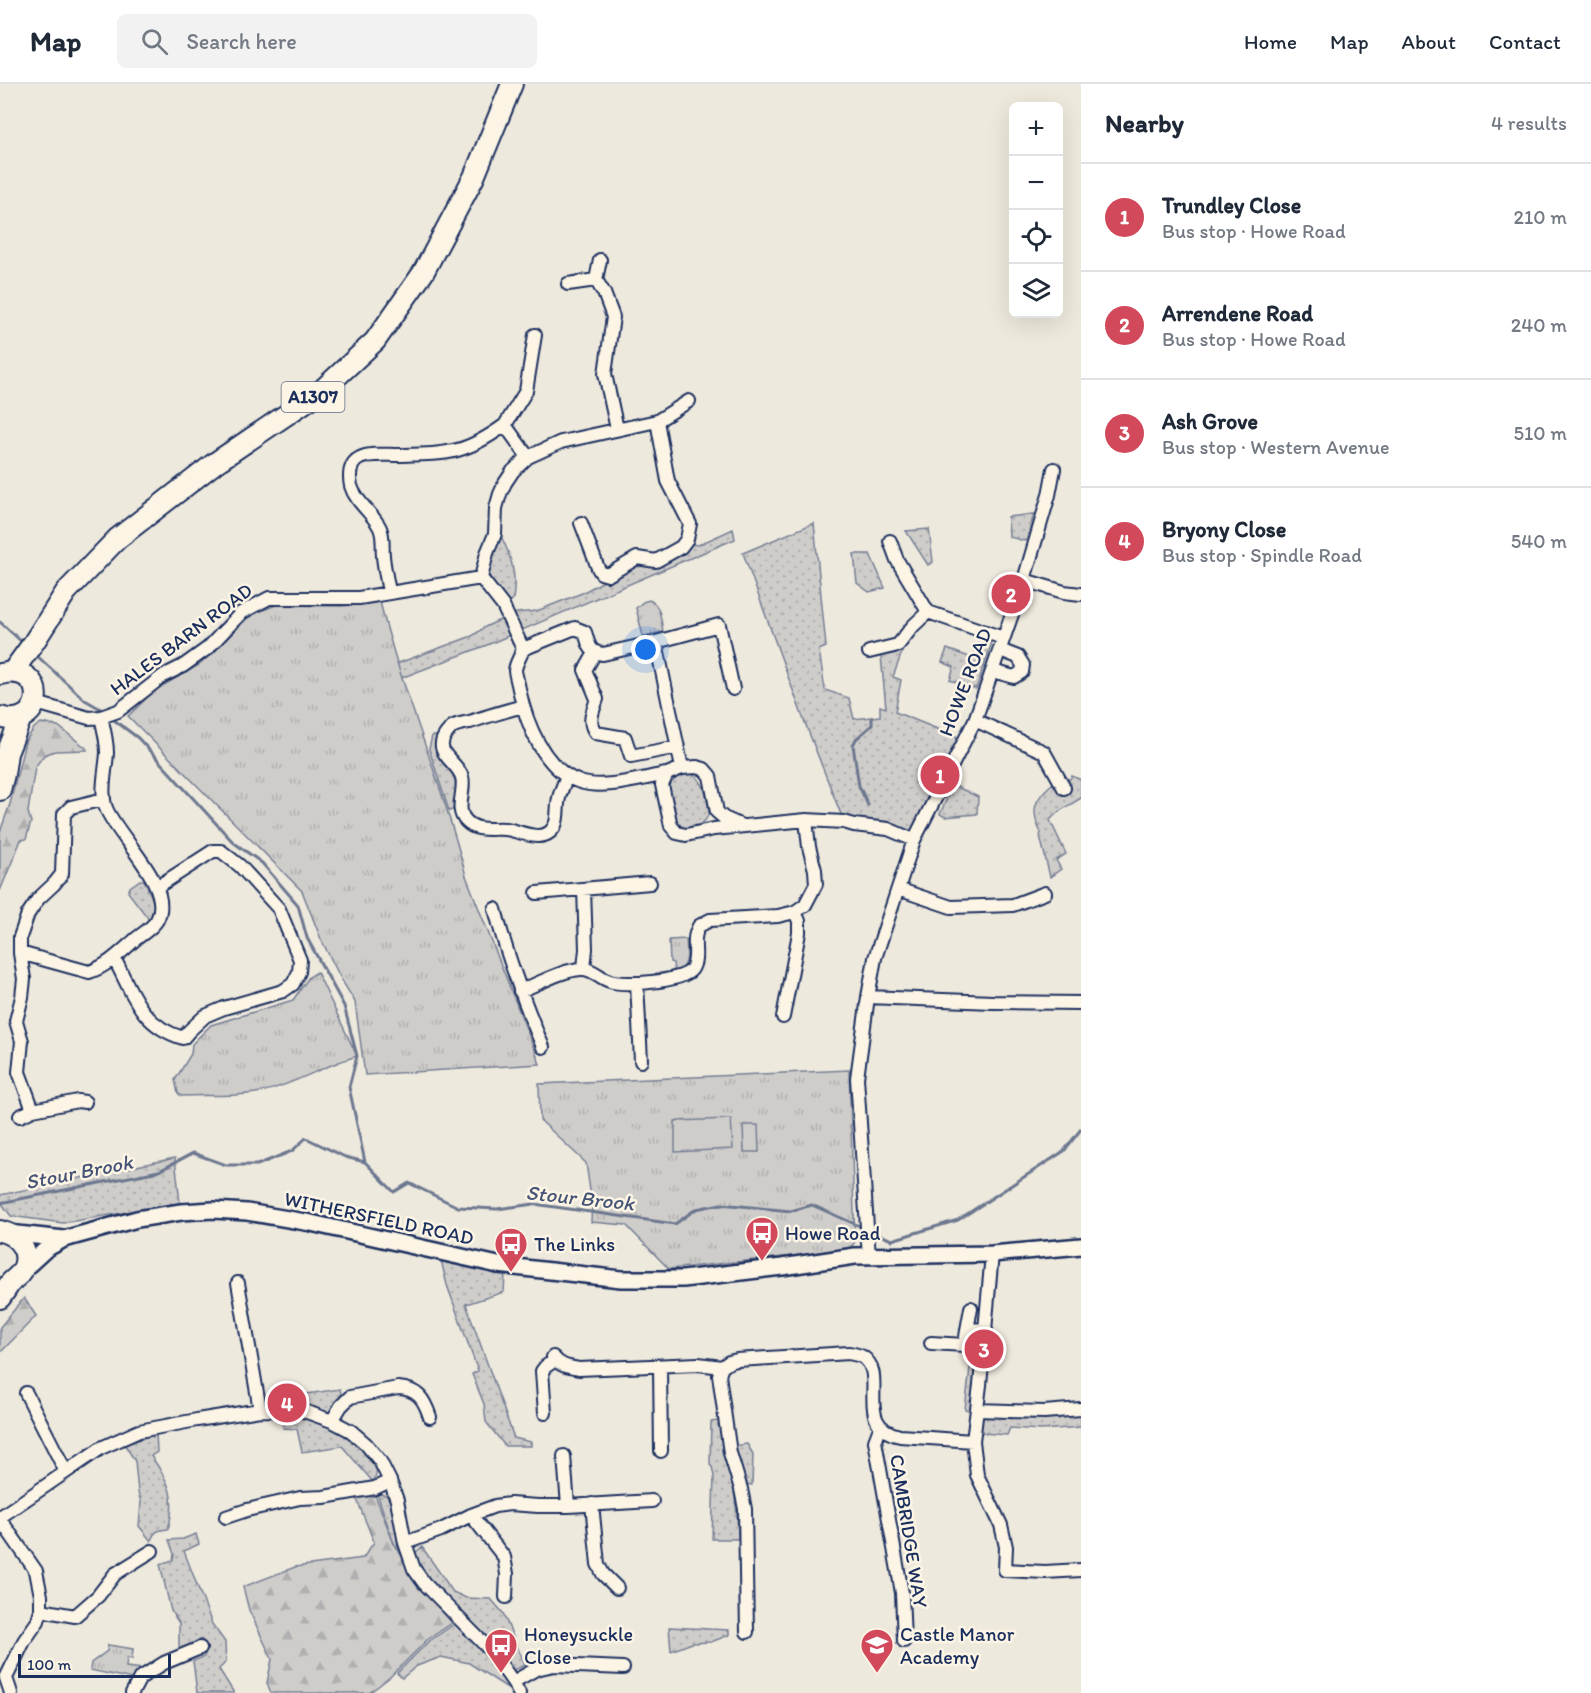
<!DOCTYPE html>
<html lang="en">
<head>
<meta charset="utf-8">
<style>
	:root { --surface:#fff; --page:#f2f2f3; --text:#1f2937; --muted:#747a83; --line:#e0e1e3; --accent:#d1495b }
	body { margin:0; font-family:Itim,sans-serif; background:var(--page); color:var(--text) }
	.controls { position:absolute; right:18px; top:18px; display:grid; overflow:hidden; border-radius:9px; box-shadow:0 6px 24px #0002 }
	.controls button { width:54px; height:54px; display:grid; place-items:center; padding:0; border:0; border-bottom:2px solid var(--line); background:var(--surface); color:var(--text); font:30px sans-serif }
	.scale { position:absolute; left:18px; bottom:15px; width:153px; box-sizing:border-box; padding-left:6px; border:3px solid #1b2f5e; border-top:0; font-size:16px; line-height:21px; white-space:nowrap; color:#1b2f5e; -webkit-text-stroke:4px #fcf5e5; paint-order:stroke }
	.you { position:absolute; left:646px; top:566px; width:21px; height:21px; margin:-15px; border:4px solid #fff; border-radius:50%; background:#1a73e8; box-shadow:0 0 0 9px #1a73e833 }
	.badge { display:grid; place-items:center; width:39px; height:39px; border-radius:50%; background:var(--accent); color:#fff; font-size:20px; font-weight:700 }
	.pin { position:absolute; translate:-50% -50%; border:3px solid #fff; box-shadow:0 2px 6px #0006 }
	.list { margin:0; padding:0; list-style:none }
	h2 { display:flex; justify-content:space-between; align-items:center; height:78px; margin:0; padding:0 24px; font-size:26px }
	h2 small { font-size:20px; font-weight:400; color:var(--muted) }
	.list li { display:grid; grid-template-columns:39px 1fr auto; gap:18px; align-items:center; box-sizing:border-box; height:108px; padding:0 24px; border-top:2px solid var(--line) }
	.list b { display:block; font-size:22px; white-space:nowrap }
	.list p { margin:0; font-size:20px; white-space:nowrap; color:var(--muted) }
	.list em { font-size:20px; font-style:normal; color:var(--muted) }
	.icon { flex:none; width:33px; height:33px; fill:none; stroke:currentColor; stroke-width:2; stroke-linecap:round; stroke-linejoin:round }
	.map { position:relative; flex:none; width:1081px; height:1609px; overflow:hidden }
	header { display:flex; align-items:center; gap:36px; box-sizing:border-box; height:84px; padding:0 30px; background:var(--surface); border-bottom:2px solid var(--line) }
	header strong { font-size:28px }
	nav { display:flex; gap:33px; margin-inline-start:auto; font-size:21px }
	.search { width:420px; height:54px; background:var(--page); display:flex; align-items:center; gap:15px; box-sizing:border-box; padding:0 21px; border-radius:9px; color:var(--muted); font-size:22px }
	main { display:flex }
	aside { flex:1; background:var(--surface) }
	.map>svg:first-child { display:block }
	.grass { fill:url(#grass-dots); stroke:#757e94; stroke-width:1.5 }
	.forest { fill:url(#forest-firs); stroke:#757e94; stroke-width:1.5 }
	.park { fill:url(#park-tufts); stroke:#757e94; stroke-width:1.5 }
	.garden { fill:#cfcdca; stroke:#757e94; stroke-width:1.5 }
	.lines { fill:none; stroke-linecap:round; stroke-linejoin:round }
	.stream { stroke:#6c778f; stroke-width:3 }
	.minor-casing { stroke:#1b2f5e; stroke-width:16 }
	.tertiary-casing { stroke:#1b2f5e; stroke-width:20 }
	.primary-casing { stroke:#1b2f5e; stroke-width:24 }
	.minor { stroke:#fcf5e5; stroke-width:12 }
	.tertiary { stroke:#fcf5e5; stroke-width:15 }
	.primary { stroke:#fcf5e5; stroke-width:20 }
	.labels { text-anchor:middle; stroke-width:5; stroke-linejoin:round; paint-order:stroke }
	.shield { fill:#fcf5e5; stroke:#5e6a86; stroke-width:1.5 }
	.shield-label { font-size:18px; font-weight:bold; fill:#1b2f5e }
	.street-label { font-size:20px; fill:#1b2f5e; stroke:#fcf5e5 }
	.poi-label { font-size:20px; fill:#1b2f5e; stroke:#fcf5e5; text-anchor:start }
	.water-label { font-size:21px; font-style:italic; fill:#445376; stroke:#fcf5e5 }
</style>
</head>
<body>
<header>
<strong>Map</strong>
<div class="search"><svg class="icon" aria-label="search" viewBox="0 0 24 24"><circle cx="10" cy="10" r="6"/><path d="M15 15l6 6"/></svg>Search here</div>
<nav><a>Home</a><a>Map</a><a>About</a><a>Contact</a></nav>
</header>
<main>
<div class="map">
<svg width="1081" height="1609" viewBox="0 0 1081 1609">
	<defs>
		<pattern id="grass-dots" width="8" height="8" patternUnits="userSpaceOnUse" patternTransform="scale(1.5)"><rect width="8" height="8" fill="#cfcdca"/><path d="M2 2h.1M6 6h.1" fill="none" stroke="#b1b0b0" stroke-width="1.8" stroke-linecap="round"/></pattern>
		<pattern id="forest-firs" width="22" height="20" patternUnits="userSpaceOnUse" patternTransform="scale(1.5)"><rect width="22" height="20" fill="#cfcdca"/><path d="M5 1l3.5 6h-7zM16 11l3.5 6h-7z" fill="#b1b0b0"/></pattern>
		<pattern id="park-tufts" width="24" height="20" patternUnits="userSpaceOnUse" patternTransform="scale(1.5)"><rect width="24" height="20" fill="#cfcdca"/><path d="M3 7l-1-3M5 7V3M7 7l1-3M15 17l-1-3M17 17v-4M19 17l1-3" fill="none" stroke="#b1b0b0"/></pattern>
	</defs>
	<rect width="100%" height="100%" fill="#eee9dd"/>
	<filter id="ink" filterUnits="userSpaceOnUse"><feTurbulence type="fractalNoise" baseFrequency=".0167" numOctaves="2"/><feDisplacementMap in="SourceGraphic" scale="12" xChannelSelector="R" yChannelSelector="G"/><feConvolveMatrix kernelMatrix="1 2 1 2 8 2 1 2 1" color-interpolation-filters="sRGB"/></filter>
	<g filter="url(#ink)">
		<path class="grass" d="M 1034,430 L 1026,457 L 1009,453 L 1008,433 Z
			M 814,439 L 826,563 L 819,566 L 825,606 L 849,614 L 854,635 L 880,632 L 880,622 L 886,624 L 881,572 L 902,568 L 893,593 L 901,596 L 895,628 L 965,656 L 914,756 L 844,738 L 802,631 L 743,469 Z
			M 733,445 L 735,455 L 487,561 L 401,594 L 396,580 L 472,552 L 485,543 L 502,535 L 517,529 L 537,527 L 582,509 L 613,492 L 624,489 L 637,479 L 672,473 L 691,460 L 698,461 Z
			M 929,445 L 933,478 L 928,481 L 906,447 Z
			M 501,452 C 511,472 517,491 513,515 L 508,518 C 498,507 483,492 490,476 C 493,469 498,461 498,454 Z
			M 854,470 L 870,470 L 885,504 L 869,508 L 857,499 Z
			M 980,553 L 990,558 L 991,562 L 976,605 L 950,596 L 954,583 L 942,578 L 947,565 L 972,574 Z
			M 432,652 L 436,652 C 435,663 437,672 444,680 C 449,686 453,688 455,696 C 457,705 454,716 453,726 L 449,727 L 429,665 Z
			M 692,690 C 705,696 708,717 709,730 C 702,746 681,752 673,733 C 671,729 671,723 670,718 C 666,700 673,691 692,690 Z
			M 1072,692 L 1081,696 L 1081,714 L 1058,728 L 1050,736 L 1066,770 L 1056,776 L 1061,785 L 1050,793 L 1040,752 L 1041,749 C 1030,726 1034,715 1053,699 L 1062,710 L 1071,704 L 1068,697 Z
			M 953,701 L 978,713 L 977,730 L 945,733 L 940,730 Z
			M 140,796 L 144,796 C 150,810 159,823 150,837 L 128,808 L 130,803 Z
			M 175,1074 L 180,1119 L 63,1139 L 11,1132 L 0,1117 L 0,1111 Z
			M 441,1176 L 505,1191 L 504,1208 L 466,1220 L 514,1354 L 531,1358 L 531,1362 L 505,1362 L 486,1338 L 484,1320 L 472,1290 L 478,1287 L 447,1201 Z
			M 977,1249 L 981,1252 L 974,1320 L 971,1327 L 965,1325 L 974,1251 Z
			M 340,1305 L 342,1314 L 334,1326 L 328,1329 L 302,1324 L 277,1322 L 272,1319 L 273,1315 Z
			M 1081,1327 L 1081,1343 L 1041,1346 L 1010,1344 L 1007,1351 L 983,1349 L 979,1342 L 983,1328 Z
			M 305,1330 C 312,1333 320,1335 328,1338 C 342,1345 371,1368 376,1384 C 378,1389 375,1394 373,1398 L 342,1362 L 302,1368 L 297,1345 L 283,1344 L 282,1332 Z
			M 718,1337 C 728,1377 738,1413 738,1455 L 712,1455 L 714,1392 L 712,1383 L 710,1381 L 711,1338 Z
			M 156,1349 L 157,1368 L 151,1372 C 169,1397 177,1414 168,1445 C 158,1446 154,1447 151,1457 L 139,1442 L 141,1418 L 138,1408 L 135,1377 L 125,1361 Z
			M 747,1360 L 753,1370 L 752,1401 L 745,1400 L 733,1362 Z
			M 377,1409 L 387,1412 C 397,1427 395,1449 401,1466 L 399,1467 L 393,1457 Z
			M 196,1450 L 199,1460 L 184,1467 L 212,1540 L 225,1558 L 226,1578 L 219,1585 L 234,1609 L 197,1609 L 193,1577 L 204,1573 C 207,1565 207,1562 201,1555 L 193,1562 L 179,1566 L 179,1539 L 171,1527 L 160,1480 L 173,1476 L 174,1470 L 169,1456 L 183,1455 Z
			M 422,1463 L 453,1508 L 466,1514 L 491,1515 L 503,1529 L 525,1581 L 513,1586 L 497,1563 L 443,1511 L 425,1491 L 417,1478 L 416,1468 Z
			M 456,1539 L 492,1575 L 508,1598 L 506,1603 L 469,1579 L 441,1573 L 417,1582 L 402,1594 L 397,1589 L 428,1558 Z
			M 669,1543 L 729,1546 L 729,1551 L 711,1558 L 692,1559 L 671,1567 Z"/>
		<path class="forest" d="M 41,639 L 58,642 L 86,664 L 87,666 L 55,667 L 44,671 L 35,683 L 28,728 L 31,738 L 26,755 L 21,756 L 0,807 L 0,748 L 10,720 L 25,658 L 34,644 Z
			M 24,1214 L 36,1232 L 0,1269 L 0,1243 Z
			M 374,1408 L 394,1460 L 419,1499 L 452,1539 L 427,1556 L 390,1593 L 369,1609 L 271,1609 L 267,1599 L 272,1575 L 249,1526 L 243,1503 L 295,1483 L 363,1474 L 374,1458 L 356,1413 Z"/>
		<path class="park" d="M 649,516 C 661,521 661,536 663,548 L 643,552 L 636,524 L 643,518 Z
			M 380,518 C 386,541 392,563 399,585 C 422,654 448,722 466,792 L 540,980 L 365,991 L 355,918 L 341,895 L 321,855 L 302,807 L 128,632 L 155,606 L 199,581 L 251,531 L 276,521 L 342,522 Z
			M 686,855 C 687,868 690,886 674,888 L 673,879 L 670,878 L 669,856 Z
			M 317,888 L 357,972 C 324,981 294,1001 261,1008 C 234,1014 207,1010 181,1012 L 178,1009 L 175,996 L 191,970 L 192,960 L 211,941 L 293,916 L 309,893 Z
			M 849,986 L 855,1158 L 850,1164 L 840,1167 L 669,1185 L 626,1141 L 591,1138 L 592,1120 L 586,1079 L 540,1036 L 539,1000 Z
			M 108,1561 L 133,1565 L 132,1575 L 127,1574 L 126,1583 L 143,1585 L 143,1588 L 132,1595 L 90,1586 L 91,1579 L 107,1567 Z"/>
		<path class="garden" d="M 731,1035 L 733,1065 L 675,1068 L 675,1037 Z
			M 743,1041 L 758,1041 L 759,1068 L 744,1068 Z"/>
		<g class="lines">
			<path class="stream" d="M 0,538 L 23,559
				M 35,570 L 85,616 L 99,624 L 105,629
				M 110,633 L 138,654 L 233,758 L 262,779 L 298,821 L 307,854 L 344,922 L 357,972 L 349,1003 L 365,1078
				M 868,721 L 859,702 L 853,661 L 856,655 L 872,641 L 872,634
				M 0,1119 L 159,1087 L 193,1069 L 226,1081 L 257,1081 L 292,1067 L 306,1054 L 345,1073 L 365,1078 L 394,1108 L 409,1099 L 458,1123 L 497,1125 L 534,1120 L 675,1140 L 696,1125 L 721,1120 L 791,1127 L 812,1121 L 864,1144
				M 870,1147 L 892,1156 L 958,1136 L 1064,1067 L 1081,1045"/>
			<g class="minor-casing">
				<path id="minor" d="M 596,196 L 600,176
					M 568,200 L 596,196 L 604,209 L 613,233 L 605,290 L 617,345
					M 505,341 L 526,307 L 535,251
					M 581,439 L 598,484 L 601,489 L 608,491 L 637,474 L 656,477 L 681,463 L 687,455 L 690,440 L 668,397 L 657,337
					M 890,457 L 897,476 L 928,528
					M 481,494 L 503,522 L 523,565 C 521,572 515,580 515,587 C 516,593 518,599 519,605 C 526,639 544,686 580,698 C 604,706 642,694 667,690
					M 1024,496 L 1064,508 L 1081,510
					M 389,508 C 387,496 384,484 383,472 C 382,462 384,453 380,444 C 373,429 356,419 351,402 C 349,392 349,379 360,374 C 370,369 386,371 397,371 C 446,370 464,371 505,341 L 528,373
					M 656,558 L 719,541 L 733,605
					M 523,565 L 575,544 L 585,548 C 589,561 589,568 603,570 L 656,558 L 682,684
					M 869,568 L 898,561 L 913,542 L 928,528 L 1003,554
					M 595,569 L 585,586 L 597,615 C 593,627 587,638 596,649 L 625,654 L 631,672 L 678,663
					M 993,587 L 1014,593 L 1022,588 L 1023,581 L 1018,573 L 1000,566
					M 36,619 L 89,634 L 101,633 L 118,627 L 163,592 L 183,582 L 208,564 L 241,529 L 269,514 L 359,514 L 481,494 L 487,469 L 495,450 L 496,424 L 500,410 L 505,399 L 513,387 L 528,373 L 561,358 L 657,337 L 689,317
					M 523,622 C 505,627 487,632 470,638 C 464,639 457,640 452,643 C 450,645 448,648 446,650 C 432,669 457,677 462,693 C 466,707 454,725 466,737 C 476,748 492,744 505,745 C 518,746 538,758 550,748 C 560,740 556,725 559,714 C 561,706 564,699 567,692
					M 975,636 L 1044,668 L 1064,704
					M 742,742 L 724,734 L 717,728 L 710,692 L 704,685 L 697,683 L 682,684 L 667,690 L 662,701 L 671,742 L 677,749 L 686,751 L 714,745 L 806,736 L 844,738 L 854,741 L 888,745 L 914,756
					M 584,805 L 586,865 L 584,884
					M 898,805 L 951,823 L 1013,821 L 1045,809
					M 537,809 L 650,799
					M 495,825 C 507,872 524,918 543,963
					M 20,869 L 89,888 C 108,882 122,867 137,854 C 144,849 153,843 157,836 C 175,802 117,753 106,724 C 100,709 106,685 107,669 C 107,657 104,645 101,633
					M 114,874 C 133,910 141,942 183,954 L 189,947 L 205,932 L 224,924 L 283,907 L 293,900 L 299,888 L 300,876 L 279,825 L 240,782 L 221,767 L 213,767 L 157,803
					M 637,899 L 641,977
					M 520,907 C 538,900 562,886 581,885 C 593,884 599,894 610,897 C 624,902 681,898 691,886 C 698,877 694,865 695,855 C 695,850 697,846 699,842 L 710,836 L 778,832 L 795,828 L 805,821 L 816,800 L 815,786 L 809,763 L 806,736
					M 868,913 L 993,918 L 1081,919
					M 783,933 L 799,849 L 799,837 L 795,828
					M 33,1026 L 78,1017 L 85,1018
					M 20,1032 L 33,1026 L 19,988 L 22,957 L 16,937 L 22,913 L 24,895 L 20,869 L 20,853 L 28,830 L 38,815 L 54,800 L 62,790 L 64,730 L 71,723 L 104,715
					M 992,1170 L 980,1301 L 973,1357 L 977,1391 L 1001,1441 L 1006,1463 L 1005,1486 L 1045,1488 L 1081,1486
					M 869,1173 L 857,994 L 868,913 L 875,874 L 914,756 L 975,636 L 1024,496 L 1049,411 L 1054,385
					M 238,1199 L 260,1326
					M 967,1246 L 971,1224
					M 931,1259 L 965,1261 L 967,1246 L 986,1245
					M 553,1273 C 560,1282 568,1283 579,1285 L 698,1280 L 722,1283
					M 660,1282 L 661,1367
					M 26,1309 L 66,1388
					M 977,1326 L 1044,1328 L 1081,1325
					M 545,1329 L 542,1287 L 545,1283 L 555,1276
					M 332,1337 L 341,1322 L 350,1313 L 398,1304 C 418,1305 424,1315 430,1333
					M 880,1344 L 875,1357 L 902,1509 L 904,1557
					M 564,1372 L 568,1422
					M 592,1420 L 598,1480 L 603,1490 L 617,1504
					M 471,1431 L 504,1473 L 507,1490 L 506,1513
					M 0,1433 L 101,1364 L 139,1347 L 197,1336 L 260,1326 L 304,1327 L 332,1337 L 351,1347 L 366,1360 L 380,1377 L 390,1397 L 397,1416 L 405,1459 L 414,1485 L 424,1499 L 493,1569 L 513,1598 L 519,1609
					M 226,1433 L 247,1426 L 300,1414 L 324,1413 L 375,1404 L 390,1397
					M 0,1435 L 36,1487 L 41,1512 L 41,1526 L 38,1537 L 24,1557 L 6,1594 L 11,1609
					M 405,1459 L 441,1446 L 471,1431 L 495,1422 L 510,1420 L 538,1422 L 568,1422 L 652,1417
					M 41,1526 L 75,1532 L 98,1512 L 115,1490 L 152,1467
					M 747,1548 L 745,1425 L 741,1405 L 730,1369 L 719,1291 L 722,1283 L 729,1278 L 737,1276 L 849,1269 C 854,1270 859,1271 863,1273 C 889,1291 852,1342 900,1352 L 973,1357
					M 513,1598 L 536,1585 L 554,1581 L 623,1584
					M 132,1609 L 140,1594 L 164,1579 L 200,1564"/>
			</g>
			<g class="tertiary-casing">
				<path id="tertiary" d="M 8,1149 L 64,1155
					M 22,1187 L 46,1165 L 64,1155 L 137,1135 L 181,1128 L 213,1126 L 247,1128 L 311,1139 L 498,1181 L 621,1195 L 683,1195 L 782,1183 L 855,1172 L 992,1170 L 1081,1162"/>
			</g>
			<g class="primary-casing">
				<path id="primary" d="M 13,587 L 34,558 L 66,508 L 117,455 L 215,379 L 320,308 L 375,257 L 423,189 L 474,93 L 512,0
					M 0,633 C 45,648 50,578 1,590
					M 0,706 L 4,690 L 7,669 L 21,634
					M 0,1147 C 19,1151 32,1169 22,1187 C 19,1192 15,1194 11,1198 C 7,1203 4,1209 0,1214"/>
			</g>
			<use href="#minor" class="minor"/>
			<use href="#tertiary" class="tertiary"/>
			<use href="#primary" class="primary"/>
		</g>
	</g>
	<defs>
		<g id="bus-pin" transform="scale(1.725)"><path d="M0 17L-7.5 6A9.5 9.5 0 1 1 7.5 6Z" fill="#d1495b" stroke="#fcf5e5"/><path d="M-5-6H5V4H4V6H2V4H-2V6H-4V4H-5ZM-3.5-4V0h7V-4ZM-3.5 1.2v1.5H-2V1.2ZM2 1.2v1.5H3.5V1.2Z" fill="#fff"/></g>
		<g id="school-pin" transform="scale(1.725)"><path d="M0 17L-7.5 6A9.5 9.5 0 1 1 7.5 6Z" fill="#d1495b" stroke="#fcf5e5"/><path d="M0-5L7-2L0 1L-7-2ZM-4 1L0 2.5L4 1V4Q0 6-4 4Z" fill="#fff"/></g>
	</defs>
	<g fill-rule="evenodd">
		<use href="#bus-pin" x="762" y="1149"/>
		<use href="#bus-pin" x="511" y="1160"/>
		<use href="#bus-pin" x="501" y="1561"/>
		<use href="#school-pin" x="877" y="1561"/>
	</g>
	<g class="labels">
		<rect class="shield" x="281.5" y="298" width="63" height="30" rx="4.5"/>
		<g class="shield-label">
			<text x="313" y="319">A1307</text>
		</g>
		<g class="street-label">
			<text transform="translate(181 555) rotate(-37)" y="7">HALES BARN ROAD</text>
			<text transform="translate(965 598) rotate(-69)" y="7">HOWE ROAD</text>
			<text transform="translate(379 1134) rotate(12)" y="7">WITHERSFIELD ROAD</text>
			<text transform="translate(909 1447) rotate(81)" y="7">CAMBRIDGE WAY</text>
		</g>
		<g class="poi-label">
			<text x="785" y="1156">Howe Road</text>
			<text x="534" y="1167">The Links</text>
			<text x="524" y="1557">Honeysuckle<tspan x="524" dy="23">Close</tspan></text>
			<text x="900" y="1557">Castle Manor<tspan x="900" dy="23">Academy</tspan></text>
		</g>
		<g class="water-label">
			<text transform="translate(79 1088) rotate(-11)" y="7">Stour Brook</text>
			<text transform="translate(580 1114) rotate(6)" y="7">Stour Brook</text>
		</g>
	</g>
</svg>
<div class="controls">
<button>+</button>
<button>−</button>
<button><svg class="icon" aria-label="locate" viewBox="0 0 24 24"><circle cx="12" cy="12" r="6"/><path d="M12 2v4M12 18v4M2 12h4M18 12h4"/></svg></button>
<button><svg class="icon" aria-label="layers" viewBox="0 0 24 24"><path d="M12 4l9 5-9 5-9-5zM3 14l9 5 9-5"/></svg></button>
</div>
<div class="scale">100 m</div>
<div class="you"></div>
<div class="pin badge" style="left:940px;top:691px">1</div>
<div class="pin badge" style="left:1011px;top:510px">2</div>
<div class="pin badge" style="left:984px;top:1265px">3</div>
<div class="pin badge" style="left:287px;top:1319px">4</div>
</div>
<aside>
<h2>Nearby<small>4 results</small></h2>
<ul class="list">
<li><span class="badge">1</span><div><b>Trundley Close</b><p>Bus stop · Howe Road</p></div><em>210 m</em></li>
<li><span class="badge">2</span><div><b>Arrendene Road</b><p>Bus stop · Howe Road</p></div><em>240 m</em></li>
<li><span class="badge">3</span><div><b>Ash Grove</b><p>Bus stop · Western Avenue</p></div><em>510 m</em></li>
<li><span class="badge">4</span><div><b>Bryony Close</b><p>Bus stop · Spindle Road</p></div><em>540 m</em></li>
</ul>
</aside>
</main>
</body>
</html>
